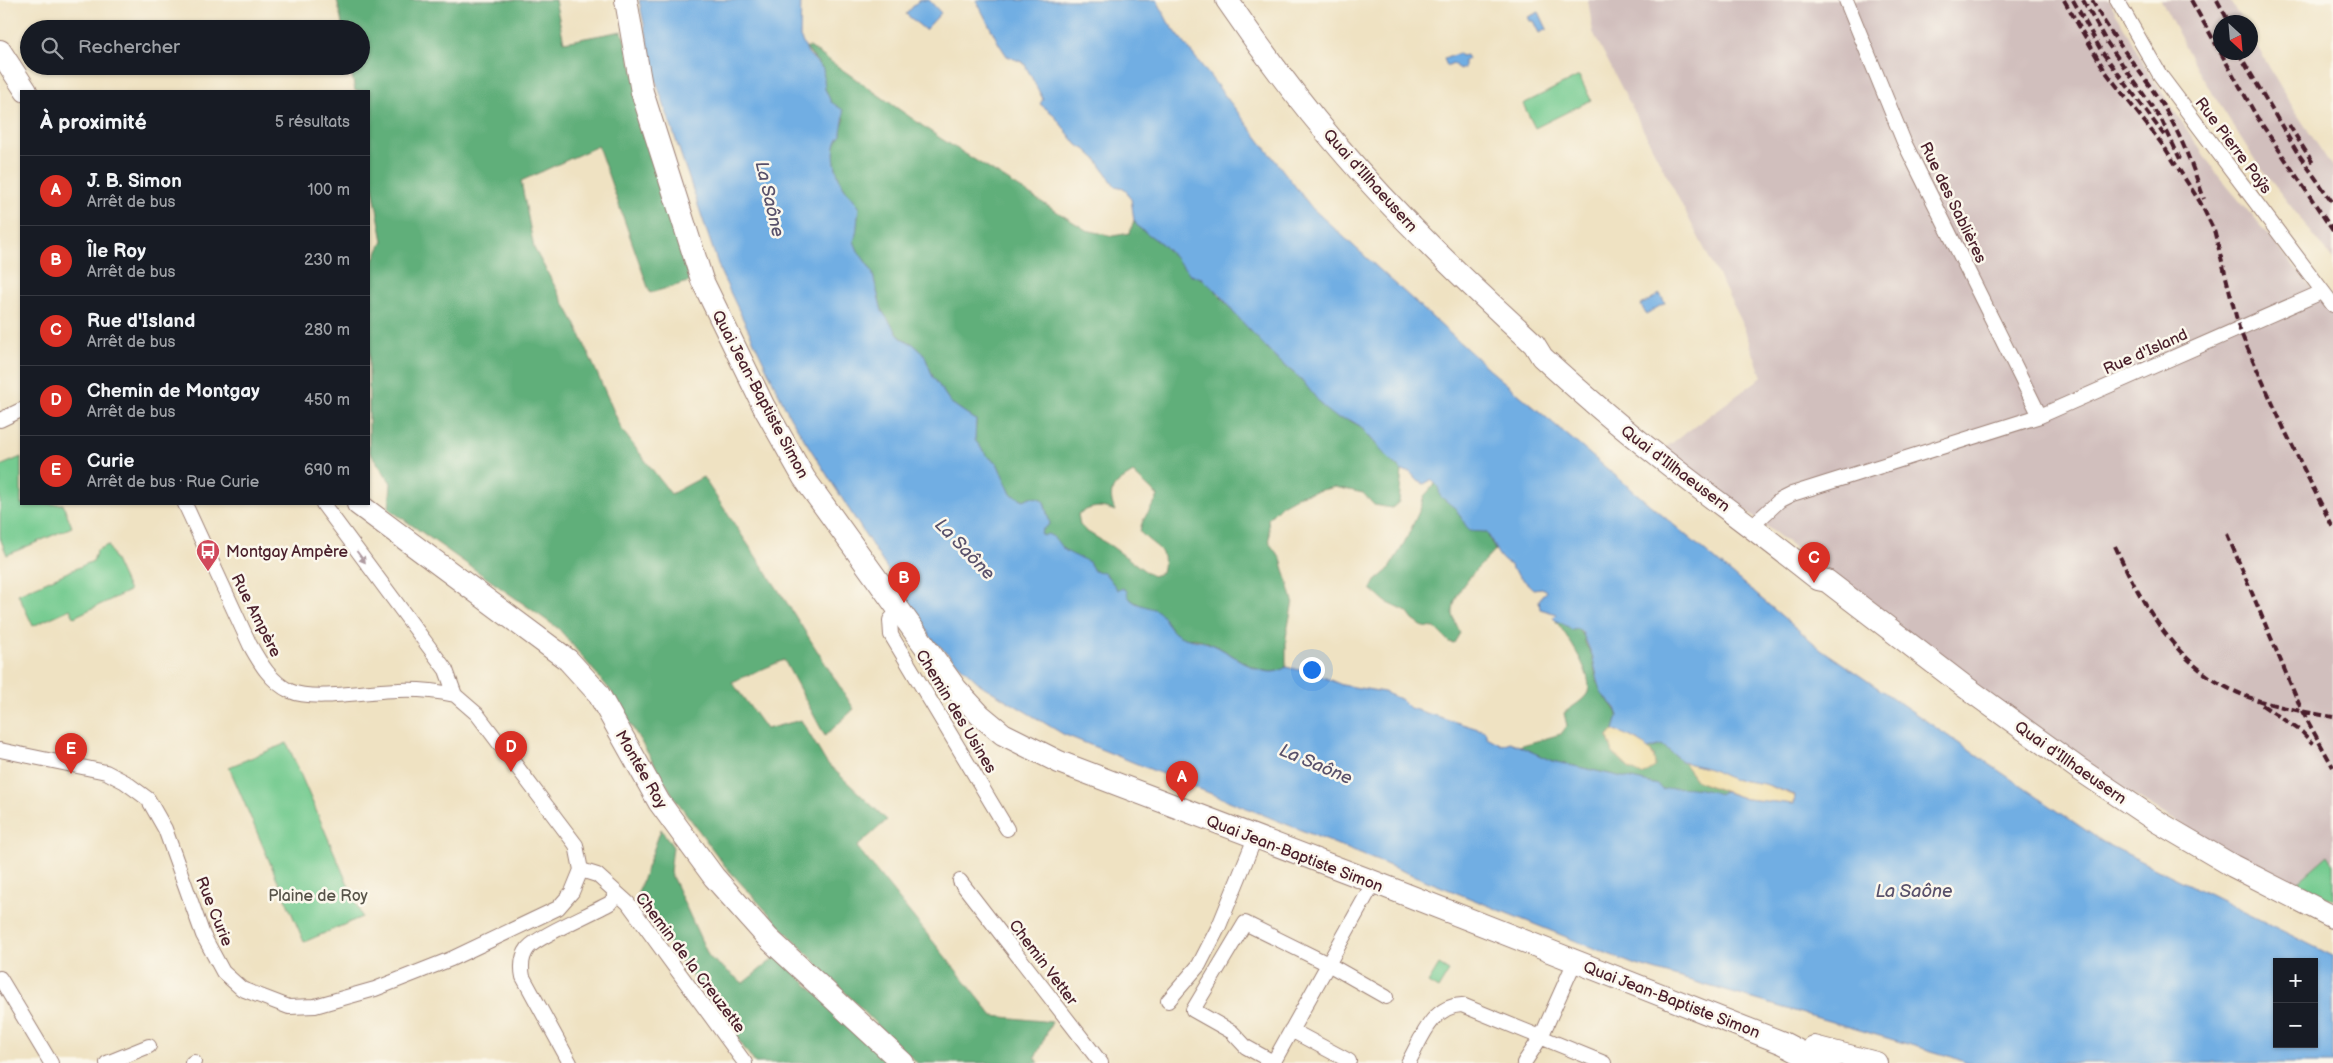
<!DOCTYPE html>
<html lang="fr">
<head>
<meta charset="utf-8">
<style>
	:root { --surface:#171b24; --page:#242831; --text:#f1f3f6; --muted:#9ea1a6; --line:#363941; --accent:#d93025 }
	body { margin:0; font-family:"Balsamiq Sans",sans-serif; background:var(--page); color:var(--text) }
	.controls { position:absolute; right:15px; bottom:15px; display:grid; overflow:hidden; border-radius:0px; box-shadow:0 1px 4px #0004 }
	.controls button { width:45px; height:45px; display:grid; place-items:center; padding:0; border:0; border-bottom:1px solid var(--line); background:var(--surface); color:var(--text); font:25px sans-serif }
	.compass { position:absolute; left:2213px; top:15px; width:45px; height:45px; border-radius:50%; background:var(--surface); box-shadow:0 1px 4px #0004; rotate:154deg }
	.you { position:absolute; left:1311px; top:669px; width:18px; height:18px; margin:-12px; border:4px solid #fff; border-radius:50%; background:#1a73e8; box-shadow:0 0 0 8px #1a73e833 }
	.badge { display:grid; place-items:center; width:32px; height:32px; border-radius:50%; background:var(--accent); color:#fff; font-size:16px; font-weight:700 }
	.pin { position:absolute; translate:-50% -41px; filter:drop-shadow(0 1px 2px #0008) }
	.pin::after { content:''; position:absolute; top:26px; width:18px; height:15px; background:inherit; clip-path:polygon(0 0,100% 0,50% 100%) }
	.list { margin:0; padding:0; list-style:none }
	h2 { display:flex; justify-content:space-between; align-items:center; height:65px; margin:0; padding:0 20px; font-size:21px }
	h2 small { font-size:16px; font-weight:400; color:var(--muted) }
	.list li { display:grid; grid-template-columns:32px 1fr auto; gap:15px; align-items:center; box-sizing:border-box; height:70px; padding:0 20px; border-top:1px solid var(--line) }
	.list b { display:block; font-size:19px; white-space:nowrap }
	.list p { margin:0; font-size:16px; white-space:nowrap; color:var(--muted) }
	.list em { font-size:16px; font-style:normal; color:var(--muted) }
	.icon { flex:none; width:28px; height:28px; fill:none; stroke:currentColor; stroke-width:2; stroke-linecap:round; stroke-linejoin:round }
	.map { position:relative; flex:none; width:2333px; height:1063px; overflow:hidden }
	.search { position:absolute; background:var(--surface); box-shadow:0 1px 4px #0004; left:20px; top:20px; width:350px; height:55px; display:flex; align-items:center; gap:12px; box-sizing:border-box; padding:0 18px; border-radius:28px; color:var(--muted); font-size:19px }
	.panel { position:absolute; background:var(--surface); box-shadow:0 1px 4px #0004; left:20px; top:90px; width:350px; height:415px; border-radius:0px }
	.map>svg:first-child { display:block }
	.industrial { fill:#d1bfbd }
	.green { fill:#75cb90; stroke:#60755e }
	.forest { fill:#60af7a; stroke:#556752; fill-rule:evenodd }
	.sand { fill:#eeda9e; stroke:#9c7c64 }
	.water { fill:#71aee3; stroke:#5e6687; fill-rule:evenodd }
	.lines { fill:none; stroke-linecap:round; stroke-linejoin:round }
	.street-casing { stroke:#9c8076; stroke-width:16 }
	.primary-casing { stroke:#9c8076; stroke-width:24 }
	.street { stroke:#fff; stroke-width:14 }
	.primary { stroke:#fff; stroke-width:22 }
	.rail { stroke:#4a1f2b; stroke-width:4; stroke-dasharray:8 4; stroke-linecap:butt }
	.oneway { fill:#ae9aa0 }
	.labels { text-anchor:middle; stroke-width:5; stroke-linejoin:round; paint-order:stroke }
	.street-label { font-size:16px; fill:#4a1f2b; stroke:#fbf7ec }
	.poi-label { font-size:16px; fill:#4a1f2b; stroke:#fbf7ec; text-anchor:start }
	.park-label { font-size:16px; fill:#575349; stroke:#fbf7ec }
	.water-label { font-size:18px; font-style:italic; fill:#58516b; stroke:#fbf7ec }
</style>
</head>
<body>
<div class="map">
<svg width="2333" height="1063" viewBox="0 0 2333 1063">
	<rect width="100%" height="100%" fill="#fbf7ec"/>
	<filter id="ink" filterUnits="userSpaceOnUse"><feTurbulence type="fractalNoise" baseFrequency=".02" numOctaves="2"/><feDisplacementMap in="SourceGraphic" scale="10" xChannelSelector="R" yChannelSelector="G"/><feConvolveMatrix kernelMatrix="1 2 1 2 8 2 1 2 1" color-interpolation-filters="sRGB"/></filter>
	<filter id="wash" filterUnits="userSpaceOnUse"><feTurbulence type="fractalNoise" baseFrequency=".0096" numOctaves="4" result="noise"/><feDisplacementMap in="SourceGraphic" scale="20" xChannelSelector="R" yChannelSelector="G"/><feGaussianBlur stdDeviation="1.12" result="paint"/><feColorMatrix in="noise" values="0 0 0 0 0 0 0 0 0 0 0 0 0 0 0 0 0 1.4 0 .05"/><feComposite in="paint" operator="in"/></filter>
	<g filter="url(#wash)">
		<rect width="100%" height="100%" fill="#efe2c2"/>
		<path class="industrial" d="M 1588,0 L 2109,0 L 2149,73 L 2216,173 L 2333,312 L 2333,863 L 2328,855 L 2288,890 L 2045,741 L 1665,448 L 1762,377 L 1741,320 L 1593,32 Z
			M 2161,0 L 2229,0 L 2243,22 L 2220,22 L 2220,52 L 2250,52 L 2251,36 L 2295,111 L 2333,168 L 2333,260 L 2257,163 L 2197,69 Z"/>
		<path class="green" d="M 1579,76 L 1591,100 L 1535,128 L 1523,104 Z
			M 21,457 L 21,504 L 63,504 L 72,527 L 7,555 L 0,538 L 0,466 Z
			M 108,545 L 129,591 L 74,617 L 70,609 L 33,626 L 18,594 L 93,561 L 97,550 Z
			M 287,743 L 362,917 L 304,942 L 229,767 Z
			M 2328,855 L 2333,863 L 2333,900 L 2297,882 Z
			M 1439,965 L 1449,971 L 1438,989 L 1428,983 Z"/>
		<path class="forest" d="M 337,0 L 555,0 L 564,42 L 622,31 L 692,281 L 650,293 L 598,146 L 521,181 L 534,248 L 575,323 L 622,430 L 671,494 L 703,477 L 787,603 L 854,709 L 825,736 L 784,660 L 732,682 L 766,729 L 801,720 L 826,762 L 887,820 L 857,847 L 993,1016 L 1052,1022 L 1035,1058 L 1039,1063 L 917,1063 L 889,1037 L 781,927 L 725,866 L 674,797 L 610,690 L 559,629 L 389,509 L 391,483 L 369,451 L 369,269 L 383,241 L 369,167 L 369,91 L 355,91 L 350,66 L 361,66 L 361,29 L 343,29 Z
			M 810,47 L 940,138 L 1086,230 L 1113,236 L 1130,233 L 1134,220 L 1138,227 L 1162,244 L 1191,275 L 1201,278 L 1212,286 L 1233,312 L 1277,359 L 1301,379 L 1312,392 L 1347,419 L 1360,426 L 1389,459 L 1402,471 L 1399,502 L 1392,508 L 1374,505 L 1363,493 L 1335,487 L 1300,495 L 1282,505 L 1268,519 L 1270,544 L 1281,559 L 1293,601 L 1286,637 L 1286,667 C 1265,683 1234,654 1214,645 C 1209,643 1202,639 1196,639 C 1191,638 1186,640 1181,637 C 1170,632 1167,620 1158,613 C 1154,609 1148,610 1144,607 C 1130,600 1113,590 1107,575 L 1094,571 L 1089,562 L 1079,560 L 1066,551 L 1050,535 L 1044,536 L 1041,533 L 1042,530 L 1050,524 L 1044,502 L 1040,498 L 1030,497 L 1024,500 L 1011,494 L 997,463 L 987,456 L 975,440 L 976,420 L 951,403 L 933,377 L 924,354 L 913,344 L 901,338 L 882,311 L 872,271 L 858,251 L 853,240 C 858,230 857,218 859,207 C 855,198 846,193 842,184 C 835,170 829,147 841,135 L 841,126 L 845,119 L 831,102 L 825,89 L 823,69 L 806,48 ZM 1133,473 L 1158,496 C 1152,509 1141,518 1140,532 C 1155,549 1168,546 1162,573 L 1152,576 L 1111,546 L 1086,531 L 1080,525 L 1078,514 C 1092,506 1100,505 1115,511 C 1106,489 1115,484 1133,473 Z
			M 1436,483 C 1442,492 1450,500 1456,509 C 1464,522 1469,531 1486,531 L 1495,550 C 1479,569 1456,584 1453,611 C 1452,617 1458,627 1460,633 L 1454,643 L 1449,642 L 1435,628 L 1423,627 L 1413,620 L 1407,612 L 1386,602 L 1371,589 L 1375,581 L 1388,570 L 1404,544 L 1421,507 L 1424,496 Z
			M 1556,621 L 1567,624 L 1572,630 L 1578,629 L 1585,638 C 1584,645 1590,649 1592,656 C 1596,669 1595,686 1605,697 C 1610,704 1615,708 1618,716 L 1614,730 L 1608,737 L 1613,753 L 1630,769 L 1655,757 L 1648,749 L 1662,745 L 1683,762 L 1697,781 L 1725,792 L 1721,795 L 1662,790 L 1657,785 L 1552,761 L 1519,746 L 1561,734 L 1567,726 L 1564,713 C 1571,707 1585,700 1588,692 C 1594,674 1566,635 1556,621 Z
			M 661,829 L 673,847 L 670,872 L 709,957 L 743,983 L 777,956 L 890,1063 L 755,1063 L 636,898 Z"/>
		<path class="sand" d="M 1614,730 C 1632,737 1655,744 1655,767 L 1642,775 L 1630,769 L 1613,753 L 1608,737 Z
			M 1683,762 L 1710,769 L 1732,779 L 1765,784 L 1795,796 L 1794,804 L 1746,799 L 1697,781 Z"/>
		<path class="water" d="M 639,0 L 801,0 L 800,37 L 808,53 L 823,69 L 825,89 L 831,102 L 843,110 C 845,120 841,126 841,135 C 829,147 835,170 842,184 C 846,193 855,198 859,207 C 857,218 858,230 854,241 L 858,251 L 872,271 L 882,311 L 901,338 L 913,344 L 924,354 L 933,377 L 951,403 L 976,420 L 975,440 L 987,456 L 997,463 L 1011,494 L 1024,500 L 1030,497 L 1039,498 L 1044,502 L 1050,524 L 1042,530 L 1041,533 L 1044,536 L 1047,534 C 1058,537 1058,546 1066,551 C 1074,556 1081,558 1089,562 L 1094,571 L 1104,572 L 1118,590 L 1123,588 L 1127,591 C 1128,605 1145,605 1156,610 C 1165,615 1167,627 1175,633 C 1185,641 1199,639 1211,644 C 1232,652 1264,684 1286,667 L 1316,674 L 1342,685 L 1384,692 L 1402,700 L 1410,708 L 1485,731 L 1487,737 L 1502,745 L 1510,742 L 1552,761 L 1658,785 L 1662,790 C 1679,785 1703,788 1719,794 L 1725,792 L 1746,799 L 1794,804 L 1795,795 L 1765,784 L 1732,779 L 1710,769 L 1683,762 L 1662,745 L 1648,749 L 1638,740 L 1614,730 L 1618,716 L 1615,708 L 1601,693 L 1592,655 L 1582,632 L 1578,629 L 1572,630 C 1566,624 1558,623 1553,618 L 1557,614 L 1540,609 L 1539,600 L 1546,591 L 1542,588 L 1533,589 L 1512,569 L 1511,565 C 1495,559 1495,542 1486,532 L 1469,531 L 1456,509 L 1440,496 C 1439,488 1438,485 1431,480 L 1424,484 L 1418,481 L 1410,472 L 1402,471 L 1389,459 L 1360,426 L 1350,420 L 1337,418 L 1323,407 L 1301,379 L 1277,359 L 1233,312 L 1220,294 L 1201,278 L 1191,275 L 1162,244 L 1138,227 L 1134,220 L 1131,199 L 1124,188 L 1115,186 L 1096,159 L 1085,149 L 1077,145 L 1053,114 L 1040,104 L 1043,99 L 1024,63 L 1007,56 L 999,44 L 976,0 L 1157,0 L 1168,22 L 1312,208 L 1490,370 L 1821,649 L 2103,842 L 2333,956 L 2333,1063 L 1967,1063 L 1952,1057 L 1633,964 L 1063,734 L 981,685 L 932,639 L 790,417 L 721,273 L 656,81 ZM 2277,962 L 2314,962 L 2314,1044 L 2277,1044 Z
			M 919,0 L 929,0 L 941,13 L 925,30 L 906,14 Z
			M 1539,12 L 1547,29 L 1539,33 L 1533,21 L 1530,21 L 1528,17 Z
			M 1459,53 L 1461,56 L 1466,55 L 1468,59 L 1464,61 L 1464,68 L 1459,70 L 1453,63 L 1447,66 L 1444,59 Z
			M 1660,294 L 1665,303 L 1646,314 L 1641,305 Z"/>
	</g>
	<g filter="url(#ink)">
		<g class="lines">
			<g class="street-casing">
				<path id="street" d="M 1846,0 L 1904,142 L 2040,416
					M 2117,0 L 2160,75 L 2333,305
					M 0,420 L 21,410
					M 185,504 L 250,645 C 260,663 271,682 290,691 C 314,702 370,690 398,690 C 417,689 436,691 455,695
					M 1752,526 L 1780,500 L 1792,494 L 2040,416 L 2322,292
					M 899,610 L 890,620 L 891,635 L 1007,829
					M 0,750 L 106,772 L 125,782 L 148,799 L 165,829 L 203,935 L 223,972 L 242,989 L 289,1007 L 315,1006 L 375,989 L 451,959 L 558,908 L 572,892 L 581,870 L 576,845 L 477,714 L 455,695 L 446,670 L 323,504
					M 581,870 L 597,875 L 628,903 L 745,1063
					M 960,881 L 1101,1063
					M 0,978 L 51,1063
					M 1168,1001 L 1199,965 L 1219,926 L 1255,838
					M 1291,1030 L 1349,1061
					M 1273,1062 L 1246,1047 L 1232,1032 L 1193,1010 L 1245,923 L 1328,964 L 1386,997
					M 107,1063 L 149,1046
					M 192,1063 L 194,1062
					M 570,1063 L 523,977 C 521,967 521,957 528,948 C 538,936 593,913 610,903 L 617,894
					M 1273,1063 L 1374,882
					M 1408,1063 C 1421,1040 1431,1006 1462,1005 L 1604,1063
					M 1524,1063 L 1541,1037 L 1575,961"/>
			</g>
			<g class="primary-casing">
				<path id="primary" d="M 626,0 L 642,92 L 702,280 L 764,407 L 804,478 L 956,689 L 980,715 L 1003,734 L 1059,762 L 1374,882 L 1783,1043 L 1808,1056 L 1829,1063
					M 1227,0 C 1285,86 1353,169 1427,242 C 1461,277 1498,310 1534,344 L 1542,357 C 1579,391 1618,425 1658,456 C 1711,498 1766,537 1818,579 L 1827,581 L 1964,686 L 2079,769 L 2158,822 L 2233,866 L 2333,917
					M 0,51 L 26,91
					M 358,504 L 568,660 L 598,693 L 659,802 L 714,877 L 768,938 L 903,1063
					M 1814,1047 L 1876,1063"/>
			</g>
			<use href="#street" class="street"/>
			<use href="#primary" class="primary"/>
			<path class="rail" d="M 2064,0 L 2105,71 L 2165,148 L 2200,202 L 2214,230 L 2239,328 L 2247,347 L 2286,433 L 2333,528
				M 2073,0 L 2102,52 L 2164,135
				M 2083,0 L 2106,41 L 2162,121 L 2180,159
				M 2092,0 C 2113,41 2145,75 2168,114 C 2183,141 2194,170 2204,199
				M 2191,0 L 2257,117 L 2333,231
				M 2217,0 L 2229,22
				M 2238,52 L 2297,152 L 2333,203
				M 2289,125 L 2313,163
				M 2227,534 L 2302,711 L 2333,767
				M 2115,546 C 2141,602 2175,664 2234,691 C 2264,705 2300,711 2333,717
				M 2262,705 L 2302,732 L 2313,744"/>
		</g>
		<defs><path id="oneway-solid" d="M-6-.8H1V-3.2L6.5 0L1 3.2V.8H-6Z" transform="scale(1.25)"/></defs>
		<use class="oneway" href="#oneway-solid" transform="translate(361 557) rotate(53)"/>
	</g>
	<defs>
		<g id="bus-pin" transform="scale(1.25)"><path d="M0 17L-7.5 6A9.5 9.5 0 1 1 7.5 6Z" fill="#d1495b" stroke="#fbf7ec"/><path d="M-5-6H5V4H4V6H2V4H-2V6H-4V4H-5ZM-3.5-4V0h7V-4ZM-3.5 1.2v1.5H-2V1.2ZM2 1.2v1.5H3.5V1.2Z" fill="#fff"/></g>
	</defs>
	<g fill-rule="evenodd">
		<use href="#bus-pin" x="208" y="551"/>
	</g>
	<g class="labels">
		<g class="street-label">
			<text transform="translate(2234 145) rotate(53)" y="6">Rue Pierre Paÿs</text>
			<text transform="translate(1371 180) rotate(48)" y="6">Quai d'Illhaeusern</text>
			<text transform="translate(1954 202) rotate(64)" y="6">Rue des Sablières</text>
			<text transform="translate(2145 351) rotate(-24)" y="6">Rue d'Island</text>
			<text transform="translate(761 394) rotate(62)" y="6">Quai Jean-Baptiste Simon</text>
			<text transform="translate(1676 468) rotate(37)" y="6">Quai d'Illhaeusern</text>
			<text transform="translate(257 615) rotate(63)" y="6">Rue Ampère</text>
			<text transform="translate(957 711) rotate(59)" y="6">Chemin des Usines</text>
			<text transform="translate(2071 762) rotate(35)" y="6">Quai d'Illhaeusern</text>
			<text transform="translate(642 769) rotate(60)" y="6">Montée Roy</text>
			<text transform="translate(1295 853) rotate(21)" y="6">Quai Jean-Baptiste Simon</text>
			<text transform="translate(215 911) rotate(68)" y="6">Rue Curie</text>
			<text transform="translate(691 962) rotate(53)" y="6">Chemin de la Creuzette</text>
			<text transform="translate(1044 962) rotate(53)" y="6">Chemin Vetter</text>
			<text transform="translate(1672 999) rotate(21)" y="6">Quai Jean-Baptiste Simon</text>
		</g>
		<g class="poi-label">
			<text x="226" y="557">Montgay Ampère</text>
		</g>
		<g class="park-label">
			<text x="318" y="901">Plaine de Roy</text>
		</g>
		<g class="water-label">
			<text transform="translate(770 199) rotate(77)" y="6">La Saône</text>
			<text transform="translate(965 549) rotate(46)" y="6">La Saône</text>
			<text transform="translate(1316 764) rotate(23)" y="6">La Saône</text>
			<text x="1914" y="897">La Saône</text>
		</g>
	</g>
</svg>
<div class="controls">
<button>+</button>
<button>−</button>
</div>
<svg class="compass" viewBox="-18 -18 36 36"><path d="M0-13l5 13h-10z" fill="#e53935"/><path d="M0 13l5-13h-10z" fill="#9ea1a6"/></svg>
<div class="you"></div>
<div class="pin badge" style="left:1182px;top:802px">A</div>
<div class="pin badge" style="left:904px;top:603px">B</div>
<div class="pin badge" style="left:1814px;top:583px">C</div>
<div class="pin badge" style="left:511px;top:772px">D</div>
<div class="pin badge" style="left:71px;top:774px">E</div>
<div class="search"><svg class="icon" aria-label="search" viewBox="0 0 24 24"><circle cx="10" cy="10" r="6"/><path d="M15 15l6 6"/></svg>Rechercher</div>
<section class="panel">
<h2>À proximité<small>5 résultats</small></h2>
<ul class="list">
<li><span class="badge">A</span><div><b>J. B. Simon</b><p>Arrêt de bus</p></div><em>100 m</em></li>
<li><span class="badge">B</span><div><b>Île Roy</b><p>Arrêt de bus</p></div><em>230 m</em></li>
<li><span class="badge">C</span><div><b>Rue d'Island</b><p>Arrêt de bus</p></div><em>280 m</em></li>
<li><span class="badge">D</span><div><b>Chemin de Montgay</b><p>Arrêt de bus</p></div><em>450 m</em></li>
<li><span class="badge">E</span><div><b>Curie</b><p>Arrêt de bus · Rue Curie</p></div><em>690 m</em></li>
</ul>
</section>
</div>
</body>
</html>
